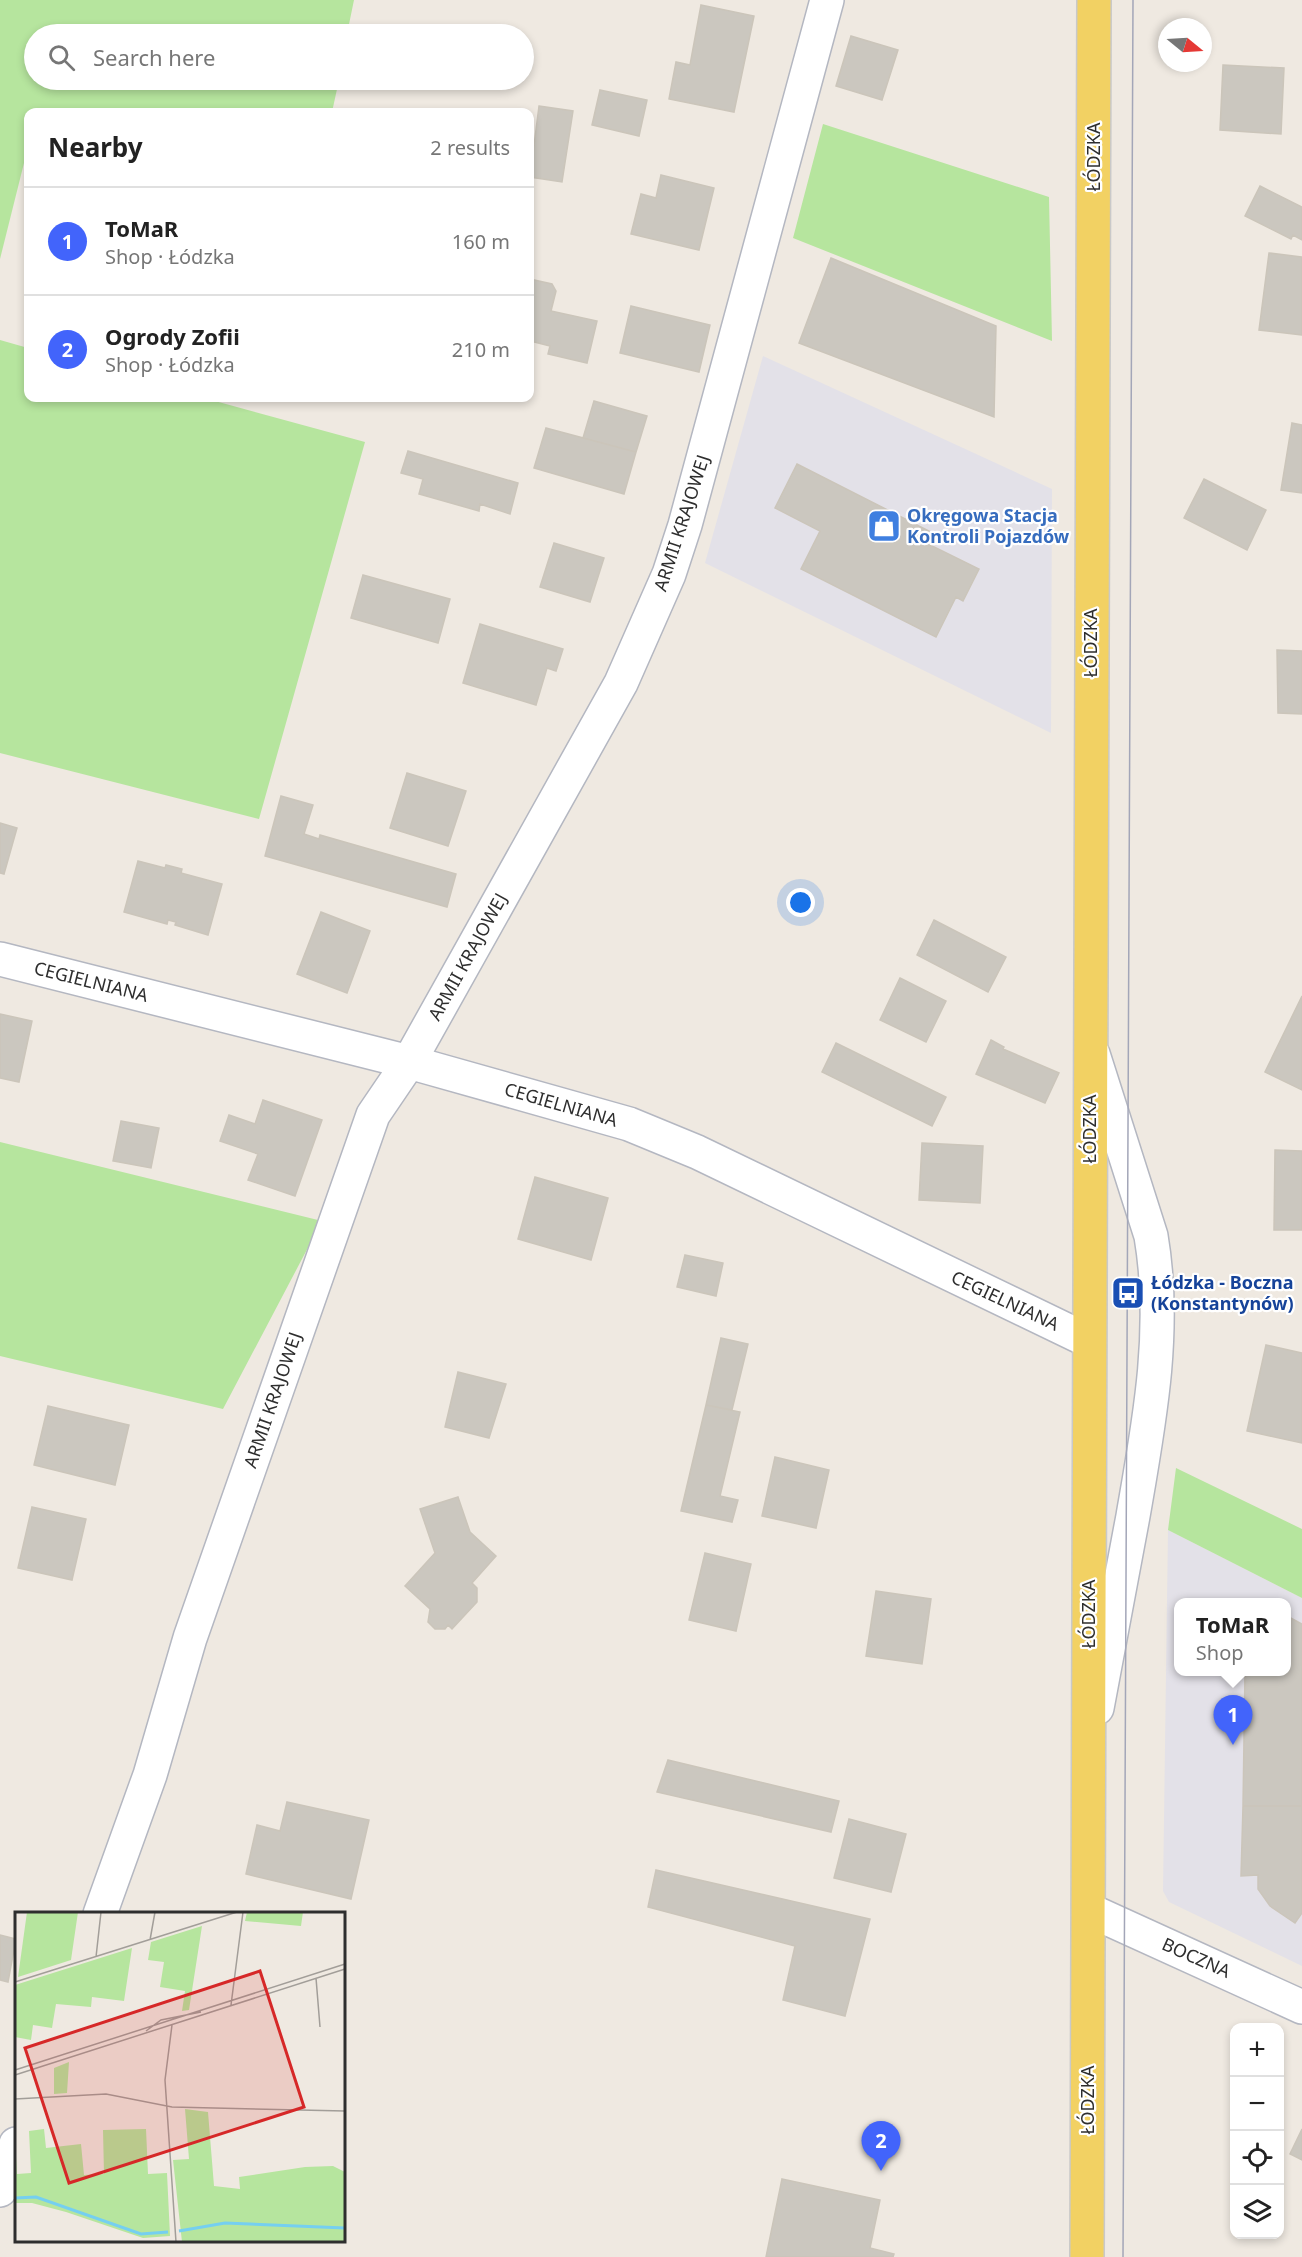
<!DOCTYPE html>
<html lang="en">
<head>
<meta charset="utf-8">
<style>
	:root { --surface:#fff; --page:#f6f6f6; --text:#222; --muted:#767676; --line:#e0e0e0; --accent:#4264fb }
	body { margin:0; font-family:"Noto Sans",sans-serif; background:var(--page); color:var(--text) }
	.controls { position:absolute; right:18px; bottom:18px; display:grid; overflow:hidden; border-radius:12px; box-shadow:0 3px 9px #0003 }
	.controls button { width:54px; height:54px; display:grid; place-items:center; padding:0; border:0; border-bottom:2px solid var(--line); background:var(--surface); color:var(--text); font:30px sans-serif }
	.compass { position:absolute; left:1158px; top:18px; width:54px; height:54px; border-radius:50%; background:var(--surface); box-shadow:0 3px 9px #0003; rotate:108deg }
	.you { position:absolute; left:801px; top:903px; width:21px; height:21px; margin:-15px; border:4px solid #fff; border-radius:50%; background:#1a73e8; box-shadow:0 0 0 9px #1a73e833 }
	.badge { display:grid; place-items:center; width:39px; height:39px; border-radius:50%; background:var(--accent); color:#fff; font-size:20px; font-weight:700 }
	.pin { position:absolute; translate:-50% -50px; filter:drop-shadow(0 2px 3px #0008) }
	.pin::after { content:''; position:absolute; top:32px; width:21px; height:18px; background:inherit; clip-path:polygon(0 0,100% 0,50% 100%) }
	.popup { position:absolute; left:1174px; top:1598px; width:117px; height:78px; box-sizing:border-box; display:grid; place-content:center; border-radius:12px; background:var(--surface); filter:drop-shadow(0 2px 4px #0005); font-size:20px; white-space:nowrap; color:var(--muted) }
	.popup b { font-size:22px; color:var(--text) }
	.popup::after { content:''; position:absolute; left:50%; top:100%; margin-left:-12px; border:12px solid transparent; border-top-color:var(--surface) }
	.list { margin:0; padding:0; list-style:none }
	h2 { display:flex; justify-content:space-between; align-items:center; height:78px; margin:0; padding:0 24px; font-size:26px }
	h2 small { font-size:20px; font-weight:400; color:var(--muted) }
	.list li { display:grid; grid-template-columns:39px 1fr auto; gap:18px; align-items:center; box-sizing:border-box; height:108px; padding:0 24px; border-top:2px solid var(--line) }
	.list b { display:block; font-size:22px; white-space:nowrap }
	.list p { margin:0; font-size:20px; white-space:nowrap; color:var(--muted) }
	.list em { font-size:20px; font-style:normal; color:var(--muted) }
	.icon { flex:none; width:33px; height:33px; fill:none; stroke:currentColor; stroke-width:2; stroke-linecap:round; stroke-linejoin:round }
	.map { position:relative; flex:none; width:1302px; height:2257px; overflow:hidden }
	.search { position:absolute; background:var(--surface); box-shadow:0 3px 9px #0003; left:24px; top:24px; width:510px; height:66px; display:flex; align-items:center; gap:15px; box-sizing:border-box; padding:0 21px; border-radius:33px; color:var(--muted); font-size:22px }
	.panel { position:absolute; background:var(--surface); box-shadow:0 3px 9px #0003; left:24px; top:108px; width:510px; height:294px; border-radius:12px }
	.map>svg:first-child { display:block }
	.industrial { fill:#e3e1e8; fill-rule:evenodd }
	.green { fill:#b6e59e }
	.building { fill:#cbc7bf; stroke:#cbc5ba; stroke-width:1.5 }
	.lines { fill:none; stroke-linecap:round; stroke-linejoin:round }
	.minor-casing { stroke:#b4b7c1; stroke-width:36 }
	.major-casing { stroke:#c9c9c9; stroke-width:36 }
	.minor { stroke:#fff; stroke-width:33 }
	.major { stroke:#f2d163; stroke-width:33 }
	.tram { stroke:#a3a6b8; stroke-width:1.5 }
	.labels { text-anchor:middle; stroke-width:4.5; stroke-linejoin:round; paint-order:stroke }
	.street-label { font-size:18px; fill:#2e2e2e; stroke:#fff }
	.shop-label { font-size:18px; font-weight:bold; fill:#366cbe; stroke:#fff; text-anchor:start }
	.transit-label { font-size:18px; font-weight:bold; fill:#164399; stroke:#fff; text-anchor:start }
	.inset-river { fill:none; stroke:#75cff0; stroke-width:3 }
	.inset-road { fill:none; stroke:#a29e99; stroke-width:1.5 }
	.view { fill:#d62828; fill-opacity:0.15; stroke:#d62828; stroke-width:3 }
	.inset-edge { fill:none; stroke:#2e2e2e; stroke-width:3 }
</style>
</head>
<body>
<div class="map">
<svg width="1302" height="2257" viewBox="0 0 1302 2257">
	<rect width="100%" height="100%" fill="#efe9e1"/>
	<path class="industrial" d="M 763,356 L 1052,489 L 1051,733 L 705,563 Z
		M 1168,1530 L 1302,1598 L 1302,1966 L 1169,1902 L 1163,1891 ZM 1179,1602 L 1287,1602 L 1287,1672 L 1179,1672 Z"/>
	<path class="green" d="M 0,0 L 354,0 L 347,34 L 34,34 L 34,80 L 339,80 L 332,112 L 28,112 L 28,147 L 0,259 Z
		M 823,124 L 1049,197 L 1052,341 L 793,238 Z
		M 0,340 L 28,348 L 28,398 L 204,398 L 365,442 L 259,819 L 0,753 Z
		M 0,1142 L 322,1221 L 223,1409 L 0,1356 Z
		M 1176,1468 L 1302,1529 L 1302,1598 L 1168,1530 Z"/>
	<path class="building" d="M 701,5 L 754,16 L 734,112 L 669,99 L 676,62 L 690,65 Z
		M 851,36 L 898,50 L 882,100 L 836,86 Z
		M 1223,65 L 1284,68 L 1281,134 L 1220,130 Z
		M 600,90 L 647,100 L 639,136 L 592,125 Z
		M 539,106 L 573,111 L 562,182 L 530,177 Z
		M 661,175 L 714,188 L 699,250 L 631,234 L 641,194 L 656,198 Z
		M 1260,186 L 1302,207 L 1302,240 L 1293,235 L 1291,239 L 1245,216 Z
		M 1269,253 L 1302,257 L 1302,335 L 1259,330 Z
		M 831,258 L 996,326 L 994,417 L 799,343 Z
		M 530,279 L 552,284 L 556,291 L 551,311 L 597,321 L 587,363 L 548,354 L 550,346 L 530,341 Z
		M 631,306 L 710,325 L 699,372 L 620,353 Z
		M 594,401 L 647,416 L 636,452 L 583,438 Z
		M 1292,423 L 1302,425 L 1302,493 L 1281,490 Z
		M 546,428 L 636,452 L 624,494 L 534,468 Z
		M 408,451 L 518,483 L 510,514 L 480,504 L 479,511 L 419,494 L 423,479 L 401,473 Z
		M 797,464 L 931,532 L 926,543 L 979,569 L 963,601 L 956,597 L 936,637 L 801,569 L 820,531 L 775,508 Z
		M 1204,479 L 1266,510 L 1247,550 L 1184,518 Z
		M 554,543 L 604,558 L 590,602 L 540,587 Z
		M 363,575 L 450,599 L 438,643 L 351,618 Z
		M 480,624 L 563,649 L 556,671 L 547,668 L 536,705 L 463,683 Z
		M 1277,650 L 1302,651 L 1302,714 L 1278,713 Z
		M 407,773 L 466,791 L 448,846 L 390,828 Z
		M 281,796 L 313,805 L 304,834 L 319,839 L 320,835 L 456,874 L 447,907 L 265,856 Z
		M 0,823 L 17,828 L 4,874 L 0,873 Z
		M 138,861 L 165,868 L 166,865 L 182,869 L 181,873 L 222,884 L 208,935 L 175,925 L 176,922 L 168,920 L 167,924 L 124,912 Z
		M 321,912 L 370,931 L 347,993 L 297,974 Z
		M 934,920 L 1006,957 L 988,992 L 917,955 Z
		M 900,978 L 946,1001 L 926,1042 L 880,1020 Z
		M 1302,996 L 1302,1090 L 1265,1072 Z
		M 0,1014 L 32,1021 L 19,1082 L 0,1078 Z
		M 991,1040 L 1004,1047 L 1003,1049 L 1059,1073 L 1045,1103 L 976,1074 Z
		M 836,1043 L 946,1097 L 932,1126 L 822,1072 Z
		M 263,1100 L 322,1120 L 295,1196 L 248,1180 L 258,1154 L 220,1141 L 229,1115 L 255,1124 Z
		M 121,1121 L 159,1128 L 151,1168 L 113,1161 Z
		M 922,1143 L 983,1146 L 980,1203 L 919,1200 Z
		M 1275,1150 L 1302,1151 L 1302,1230 L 1274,1230 Z
		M 535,1177 L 608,1198 L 591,1260 L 518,1239 Z
		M 685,1255 L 723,1263 L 716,1296 L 677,1287 Z
		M 721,1338 L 748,1344 L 732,1410 L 706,1405 Z
		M 1266,1345 L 1302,1353 L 1302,1443 L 1247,1431 Z
		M 458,1372 L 506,1384 L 489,1438 L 445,1427 Z
		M 706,1405 L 740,1412 L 720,1496 L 738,1500 L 732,1522 L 681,1511 Z
		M 48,1406 L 129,1425 L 115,1485 L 34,1465 Z
		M 775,1457 L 829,1470 L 816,1528 L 762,1516 Z
		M 458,1497 L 470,1532 L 496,1556 L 472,1583 L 477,1588 L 477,1602 L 452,1629 L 448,1625 L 445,1629 L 435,1629 L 428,1622 L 430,1609 L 405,1586 L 435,1553 L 420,1509 Z
		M 32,1507 L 86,1519 L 72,1580 L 18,1568 Z
		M 705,1553 L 751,1564 L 736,1631 L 689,1620 Z
		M 876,1591 L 931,1599 L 922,1664 L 866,1656 Z
		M 1287,1616 L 1302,1624 L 1302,1806 L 1243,1806 L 1245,1672 L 1287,1672 Z
		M 668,1760 L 839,1801 L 831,1832 L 657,1792 Z
		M 287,1802 L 369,1820 L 351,1899 L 246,1874 L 257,1825 L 280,1831 Z
		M 1243,1806 L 1302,1806 L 1302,1913 L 1295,1923 L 1270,1906 L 1258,1889 L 1258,1875 L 1241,1876 Z
		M 849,1819 L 906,1834 L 891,1892 L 834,1878 Z
		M 656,1870 L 870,1919 L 845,2016 L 783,2000 L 795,1946 L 648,1907 Z
		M 0,1935 L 16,1939 L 8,1982 L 0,1980 Z
		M 1302,2129 L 1302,2160 L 1290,2154 Z
		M 782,2179 L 880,2200 L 870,2248 L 894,2254 L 893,2257 L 766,2257 Z"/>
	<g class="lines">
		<g class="minor-casing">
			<path id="minor" d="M 0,959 L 409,1062 L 629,1124 L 697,1152 L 1089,1341
				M 1093,1054 L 1151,1236 C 1167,1330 1149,1424 1133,1516 C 1121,1580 1109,1644 1097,1708
				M 1089,1910 L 1302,2007
				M 100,1914 L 150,1775 L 190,1638 L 373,1115 L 409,1062 L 621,683 L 669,574 L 685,525 L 827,0
				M 0,2190 L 16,2144"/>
		</g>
		<g class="major-casing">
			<path id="major" d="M 1087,2257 L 1094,0"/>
		</g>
		<use href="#minor" class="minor"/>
		<use href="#major" class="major"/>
		<path class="tram" d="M 1123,2257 L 1133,0"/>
	</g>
	<defs>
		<g id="shop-square" transform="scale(1.725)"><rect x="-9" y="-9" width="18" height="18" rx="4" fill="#3f7fe0" stroke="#fff"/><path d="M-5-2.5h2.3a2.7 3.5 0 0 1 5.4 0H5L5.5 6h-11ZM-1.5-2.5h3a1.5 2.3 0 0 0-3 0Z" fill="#fff"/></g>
		<g id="bus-square" transform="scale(1.725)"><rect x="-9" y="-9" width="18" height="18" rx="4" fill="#1a4fb4" stroke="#fff"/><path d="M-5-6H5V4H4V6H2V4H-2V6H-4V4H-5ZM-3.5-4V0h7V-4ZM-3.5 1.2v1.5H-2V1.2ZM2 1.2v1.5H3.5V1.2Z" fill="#fff"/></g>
	</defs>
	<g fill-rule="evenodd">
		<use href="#shop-square" x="884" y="526"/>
		<use href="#bus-square" x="1128" y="1293"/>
	</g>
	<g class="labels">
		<g class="street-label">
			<text transform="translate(1094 157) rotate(-90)" y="6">ŁÓDZKA</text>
			<text transform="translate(682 523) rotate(-72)" y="6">ARMII KRAJOWEJ</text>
			<text transform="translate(1091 643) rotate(-90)" y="6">ŁÓDZKA</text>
			<text transform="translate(468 957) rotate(-61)" y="6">ARMII KRAJOWEJ</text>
			<text transform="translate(91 982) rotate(14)" y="6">CEGIELNIANA</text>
			<text transform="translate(561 1105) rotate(16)" y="6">CEGIELNIANA</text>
			<text transform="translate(1090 1129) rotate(-90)" y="6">ŁÓDZKA</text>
			<text transform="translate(1005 1301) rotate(25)" y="6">CEGIELNIANA</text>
			<text transform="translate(273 1400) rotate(-71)" y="6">ARMII KRAJOWEJ</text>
			<text transform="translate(1089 1614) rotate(-90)" y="6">ŁÓDZKA</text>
			<text transform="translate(1196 1958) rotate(24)" y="6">BOCZNA</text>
			<text transform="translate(1088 2100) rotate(-90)" y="6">ŁÓDZKA</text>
		</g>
		<g class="shop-label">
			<text x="907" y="522">Okręgowa Stacja<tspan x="907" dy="21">Kontroli Pojazdów</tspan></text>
		</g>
		<g class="transit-label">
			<text x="1151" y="1289">Łódzka - Boczna<tspan x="1151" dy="21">(Konstantynów)</tspan></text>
		</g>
	</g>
	<g transform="translate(15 1912)">
		<rect width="330" height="330" fill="#efe9e1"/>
		<path d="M 12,0 L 63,0 L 56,48 L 3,65 ZM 232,0 L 288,0 L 286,14 L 230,9 ZM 187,14 L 174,98 L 167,99 L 170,79 L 145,75 L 149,50 L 133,48 L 136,30 ZM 117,36 L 109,89 L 77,85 L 76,95 L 41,92 L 37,116 L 18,113 L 16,128 L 0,125 L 0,73 ZM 54,150 L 52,181 L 39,182 L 39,156 ZM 170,197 L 193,200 L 199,274 L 225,277 L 224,265 L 290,255 L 318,254 L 330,260 L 330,330 L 167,330 L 158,248 L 174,247 ZM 29,217 L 31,236 L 66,232 L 69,263 L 89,262 L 88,218 L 131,217 L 133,262 L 152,261 L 155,324 L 128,326 L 51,300 L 17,291 L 0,291 L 0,227 L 2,262 L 16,261 L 14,219 Z" fill="#b6e59e"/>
		<path class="inset-river" d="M 0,286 L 21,285 L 126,322 L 153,320M 164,319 L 210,311 L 330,316"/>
		<path class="inset-road" d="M 135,28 L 140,0M 81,45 L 86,0M 301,66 L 305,115M 0,70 L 222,0M 216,93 L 228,0M 157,113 L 150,168 L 161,330M 131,119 L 146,108 L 186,100M 0,158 L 330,52M 0,163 L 330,57M 0,187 L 91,182 L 157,195 L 330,199"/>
		<path class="view" d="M 245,59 L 289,195 L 54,271 L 10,136 Z"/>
		<rect width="330" height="330" class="inset-edge"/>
	</g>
</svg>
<div class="controls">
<button>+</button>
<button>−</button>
<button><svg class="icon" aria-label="locate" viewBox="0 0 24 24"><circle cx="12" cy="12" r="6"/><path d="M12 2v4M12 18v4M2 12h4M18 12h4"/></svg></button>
<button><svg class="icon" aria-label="layers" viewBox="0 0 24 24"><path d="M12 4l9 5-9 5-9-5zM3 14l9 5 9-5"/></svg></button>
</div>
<svg class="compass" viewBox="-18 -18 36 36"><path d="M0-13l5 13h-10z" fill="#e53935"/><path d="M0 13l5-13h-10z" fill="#767676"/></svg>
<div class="you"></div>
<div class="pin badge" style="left:1233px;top:1745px">1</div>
<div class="popup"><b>ToMaR</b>Shop</div>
<div class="pin badge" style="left:881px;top:2171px">2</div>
<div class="search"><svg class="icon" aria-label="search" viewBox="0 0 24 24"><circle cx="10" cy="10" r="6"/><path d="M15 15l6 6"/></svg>Search here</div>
<section class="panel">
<h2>Nearby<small>2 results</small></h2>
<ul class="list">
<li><span class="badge">1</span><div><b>ToMaR</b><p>Shop · Łódzka</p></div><em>160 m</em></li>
<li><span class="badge">2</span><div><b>Ogrody Zofii</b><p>Shop · Łódzka</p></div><em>210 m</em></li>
</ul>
</section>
</div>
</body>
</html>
